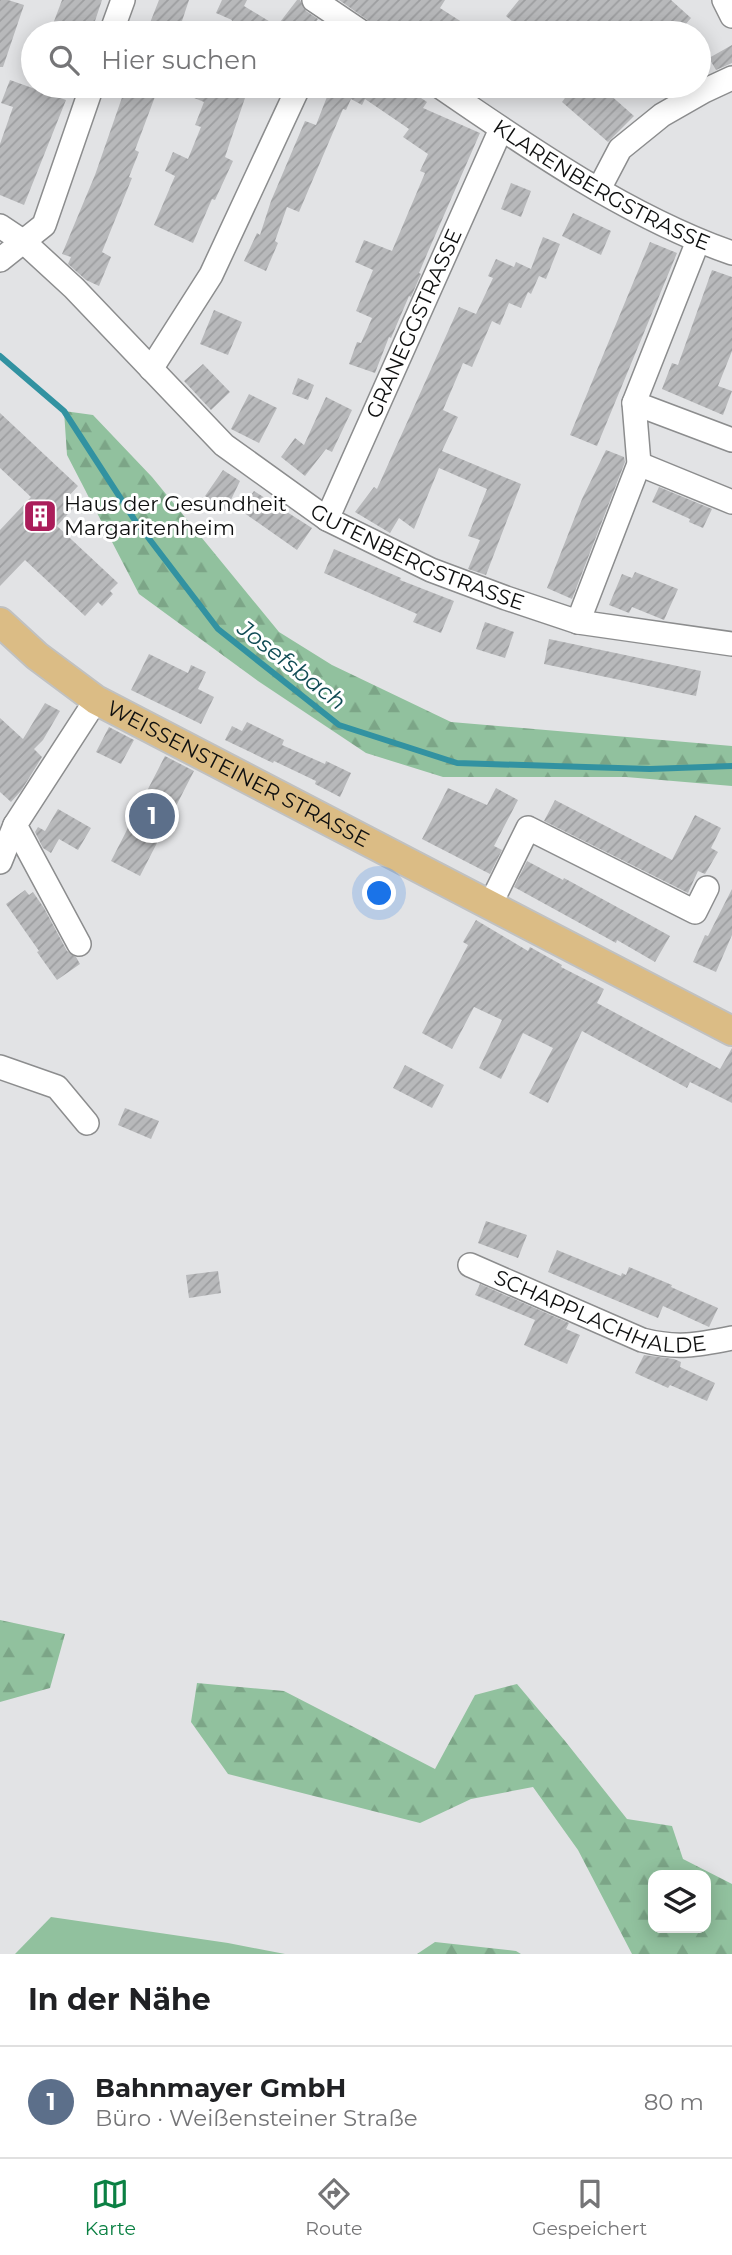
<!DOCTYPE html>
<html lang="de">
<head>
<meta charset="utf-8">
<style>
	:root { --surface:#fff; --page:#f2f2f2; --text:#202124; --muted:#757577; --line:#e0e0e0; --accent:#0b8043 }
	body { margin:0; font-family:Montserrat,sans-serif; background:var(--page); color:var(--text) }
	.controls { position:absolute; right:21px; bottom:21px; display:grid; overflow:hidden; border-radius:14px; box-shadow:0 4px 18px #0003 }
	.controls button { width:63px; height:63px; display:grid; place-items:center; padding:0; border:0; border-bottom:2px solid var(--line); background:var(--surface); color:var(--text); font:35px sans-serif }
	.you { position:absolute; left:380px; top:894px; width:24px; height:24px; margin:-18px; border:5px solid #fff; border-radius:50%; background:#1a73e8; box-shadow:0 0 0 10px #1a73e833 }
	.badge { display:grid; place-items:center; width:46px; height:46px; border-radius:50%; background:var(--accent); color:#fff; font-size:23px; font-weight:700 }
	.pin { position:absolute; translate:-50% -50%; border:4px solid #fff; box-shadow:0 2px 7px #0006 }
	.list { margin:0; padding:0; list-style:none }
	h2 { display:flex; justify-content:space-between; align-items:center; height:91px; margin:0; padding:0 28px; font-size:30px }
	h2 small { font-size:23px; font-weight:400; color:var(--muted) }
	.list li { display:grid; grid-template-columns:46px 1fr auto; gap:21px; align-items:center; box-sizing:border-box; height:112px; padding:0 28px; border-top:2px solid var(--line) }
	.list b { display:block; font-size:26px; white-space:nowrap }
	.list p { margin:0; font-size:23px; white-space:nowrap; color:var(--muted) }
	.list em { font-size:23px; font-style:normal; color:var(--muted) }
	.icon { flex:none; width:38px; height:38px; fill:none; stroke:currentColor; stroke-width:2; stroke-linecap:round; stroke-linejoin:round }
	.map { position:relative; flex:none; width:732px; height:1954px; overflow:hidden }
	.search { position:absolute; background:var(--surface); box-shadow:0 4px 18px #0003; left:21px; right:21px; top:21px; height:77px; display:flex; align-items:center; gap:18px; box-sizing:border-box; padding:0 24px; border-radius:38px; color:var(--muted); font-size:26px }
	.sheet { height:203px; background:var(--surface) }
	nav { display:flex; justify-content:space-around; align-items:center; box-sizing:border-box; height:98px; border-top:2px solid var(--line); background:var(--surface); font-size:19px; color:var(--muted) }
	nav a { display:grid; justify-items:center; gap:4px }
	nav .on { color:var(--accent) }
	.map>svg:first-child { display:block }
	.green { fill:#91c19e }
	.forest { fill:url(#forest-firs); fill-rule:evenodd }
	.lines { fill:none; stroke-linecap:round; stroke-linejoin:round }
	.stream { stroke:#3292a1; stroke-width:6 }
	.building { fill:url(#building-hatch) }
	.minor-casing { stroke:#8c8d8e; stroke-width:26 }
	.major-casing { stroke:#c0c1c1; stroke-width:32 }
	.minor { stroke:#fff; stroke-width:23 }
	.major { stroke:#dbbc85; stroke-width:28 }
	.labels { text-anchor:middle; stroke-width:6; stroke-linejoin:round; paint-order:stroke }
	.street-label { font-size:21px; fill:#0e0f0f; stroke:#fff }
	.poi-label { font-size:21px; fill:#0e0f0f; stroke:#fff; text-anchor:start }
	.water-label { font-size:23px; font-style:italic; fill:#114c55; stroke:#fff }
</style>
</head>
<body>
<div class="map">
<svg width="732" height="1954" viewBox="0 0 732 1954">
	<defs>
		<pattern id="forest-firs" width="22" height="20" patternUnits="userSpaceOnUse" patternTransform="scale(1.75)"><rect width="22" height="20" fill="#91c19e"/><path d="M5 1l3.5 6h-7zM16 11l3.5 6h-7z" fill="#7ca587"/></pattern>
		<pattern id="building-hatch" width="6" height="6" patternUnits="userSpaceOnUse" patternTransform="scale(1.75)"><rect width="6" height="6" fill="#b8b9bb"/><path d="M-1 1l2-2M0 6l6-6M5 7l2-2" fill="none" stroke="#9d9ea0"/></pattern>
	</defs>
	<rect width="100%" height="100%" fill="#e2e3e5"/>
	<path class="green" d="M 51,1917 L 228,1943 L 285,1954 L 15,1954 Z"/>
	<path class="forest" d="M 64,411 L 93,415 L 152,477 L 279,632 L 332,665 L 451,722 L 732,746 L 732,786 L 626,777 L 443,777 L 366,753 L 258,681 L 139,594 L 67,455 Z
		M 0,1620 L 65,1634 L 50,1688 L 0,1702 Z
		M 197,1683 L 284,1691 L 435,1769 L 475,1695 L 517,1684 L 565,1741 L 627,1819 L 672,1826 L 683,1859 L 732,1884 L 732,1954 L 632,1954 L 578,1850 L 533,1787 L 471,1799 L 420,1823 L 228,1774 L 191,1722 ZM 706,1875 L 706,1928 L 653,1928 L 653,1875 Z
		M 435,1942 L 516,1951 L 521,1954 L 417,1954 Z"/>
	<g class="lines">
		<path class="stream" d="M 0,356 L 64,411 L 134,519 L 218,629 L 339,725 L 457,763 L 650,769 L 732,766"/>
	</g>
	<path class="building" d="M 0,0 L 8,0 L 24,5 L 3,67 L 0,67 Z
		M 62,0 L 102,0 L 91,33 L 56,33 L 58,26 L 53,24 Z
		M 159,0 L 189,0 L 178,33 L 146,33 Z
		M 222,0 L 247,0 L 244,6 L 277,26 L 297,0 L 300,0 L 306,11 L 318,19 L 307,33 L 228,33 L 232,20 L 216,13 Z
		M 339,0 L 445,0 L 440,8 L 479,33 L 386,33 Z
		M 519,0 L 671,0 L 691,18 L 678,33 L 526,33 L 506,16 Z
		M 732,45 L 732,63 L 716,70 L 709,58 Z
		M 10,80 L 66,100 L 24,205 L 0,195 L 0,144 L 13,107 L 1,103 Z
		M 126,86 L 159,86 L 135,150 L 139,152 L 129,177 L 132,178 L 102,252 L 111,257 L 99,286 L 86,280 L 68,264 L 71,257 L 62,254 L 95,175 Z
		M 165,86 L 234,86 L 247,92 L 225,157 L 233,161 L 215,200 L 212,199 L 193,243 L 154,225 L 175,176 L 165,171 L 173,152 L 188,159 L 201,127 L 195,125 L 204,102 Z
		M 323,86 L 403,86 L 427,102 L 423,108 L 480,133 L 427,254 L 419,273 L 421,274 L 411,297 L 409,296 L 391,338 L 389,337 L 375,373 L 349,364 L 357,342 L 361,343 L 372,318 L 356,311 L 373,270 L 355,262 L 364,240 L 392,251 L 425,173 L 420,171 L 428,154 L 403,137 L 409,129 L 365,99 L 362,105 L 351,99 L 346,110 L 343,109 L 299,212 L 287,207 L 275,241 L 278,243 L 266,271 L 244,261 L 257,233 L 260,235 L 271,201 L 305,121 L 316,125 L 330,89 Z
		M 574,86 L 600,86 L 634,116 L 608,142 L 562,102 Z
		M 511,183 L 531,191 L 521,217 L 501,209 Z
		M 573,213 L 611,231 L 601,255 L 562,236 Z
		M 543,237 L 560,244 L 546,279 L 539,276 L 531,294 L 528,292 L 521,308 L 509,303 L 500,325 L 492,321 L 472,367 L 463,363 L 443,410 L 458,417 L 442,451 L 521,484 L 486,575 L 468,569 L 480,540 L 468,536 L 487,489 L 439,468 L 414,529 L 399,518 L 390,533 L 355,512 L 374,487 L 377,489 L 459,307 L 476,314 L 493,278 L 488,276 L 496,259 L 514,267 L 516,262 L 531,269 Z
		M 650,242 L 677,253 L 597,446 L 570,435 Z
		M 712,270 L 732,277 L 732,351 L 718,386 L 732,391 L 723,415 L 662,389 L 672,363 L 678,365 Z
		M 214,310 L 242,322 L 228,355 L 200,344 Z
		M 203,364 L 230,392 L 211,410 L 184,381 Z
		M 298,378 L 314,385 L 308,400 L 292,394 Z
		M 249,394 L 277,408 L 259,443 L 231,429 Z
		M 326,397 L 352,410 L 332,452 L 326,449 L 305,476 L 281,457 L 295,438 L 304,445 Z
		M 0,413 L 78,486 L 67,498 L 75,506 L 57,526 L 118,583 L 110,591 L 113,594 L 102,606 L 98,602 L 85,616 L 25,560 L 0,586 L 0,530 L 31,497 L 0,468 Z
		M 606,450 L 624,457 L 625,462 L 572,599 L 547,588 L 582,499 Z
		M 223,470 L 240,481 L 226,510 L 205,496 Z
		M 659,487 L 712,509 L 703,528 L 689,522 L 690,519 L 652,502 Z
		M 254,491 L 312,528 L 297,550 L 240,510 Z
		M 334,549 L 401,578 L 400,580 L 454,601 L 441,633 L 413,622 L 417,614 L 324,573 Z
		M 635,572 L 678,589 L 664,620 L 632,607 L 629,613 L 609,605 L 622,574 L 632,578 Z
		M 485,622 L 514,632 L 505,658 L 476,649 Z
		M 549,639 L 701,671 L 696,696 L 544,664 Z
		M 149,654 L 188,673 L 191,665 L 206,672 L 198,689 L 214,697 L 201,724 L 131,690 Z
		M 45,703 L 60,711 L 43,740 L 34,749 L 42,757 L 21,791 L 11,802 L 0,792 L 0,718 L 23,739 Z
		M 247,722 L 284,740 L 282,745 L 325,764 L 326,761 L 351,773 L 340,797 L 315,784 L 316,781 L 274,761 L 273,763 L 225,740 L 232,726 L 242,731 Z
		M 109,727 L 134,740 L 121,764 L 96,752 Z
		M 165,756 L 194,771 L 140,876 L 111,861 Z
		M 448,788 L 487,805 L 496,788 L 518,800 L 494,846 L 502,850 L 490,874 L 422,839 Z
		M 555,800 L 672,860 L 695,815 L 721,828 L 711,848 L 718,852 L 705,874 L 698,871 L 688,893 L 544,821 Z
		M 58,809 L 91,828 L 78,850 L 59,839 L 51,853 L 43,848 L 35,832 L 38,827 L 45,831 Z
		M 527,861 L 563,880 L 564,878 L 670,936 L 655,962 L 617,940 L 616,943 L 514,887 Z
		M 732,889 L 732,935 L 716,972 L 693,962 L 705,935 L 708,936 Z
		M 25,890 L 29,895 L 33,892 L 44,908 L 67,951 L 76,957 L 80,964 L 57,980 L 37,952 L 39,951 L 6,904 Z
		M 476,920 L 528,951 L 530,947 L 562,965 L 561,967 L 604,989 L 597,1003 L 720,1069 L 732,1048 L 732,1103 L 690,1082 L 687,1088 L 582,1031 L 548,1103 L 529,1093 L 553,1048 L 523,1033 L 501,1079 L 479,1068 L 502,1020 L 474,1007 L 452,1049 L 422,1033 L 468,945 L 463,942 Z
		M 405,1065 L 444,1085 L 432,1108 L 393,1088 Z
		M 125,1108 L 159,1121 L 151,1139 L 118,1125 Z
		M 486,1221 L 527,1235 L 518,1258 L 478,1243 Z
		M 557,1250 L 621,1276 L 622,1273 L 626,1275 L 629,1267 L 672,1285 L 671,1287 L 718,1308 L 709,1327 L 663,1306 L 658,1318 L 548,1272 Z
		M 218,1271 L 221,1293 L 189,1298 L 186,1275 Z
		M 480,1284 L 569,1323 L 566,1329 L 580,1335 L 567,1364 L 524,1345 L 535,1320 L 475,1295 Z
		M 644,1355 L 674,1359 L 681,1362 L 680,1367 L 715,1383 L 707,1401 L 670,1385 L 668,1388 L 635,1373 Z"/>
	<g class="lines">
		<g class="minor-casing">
			<g id="minor">
				<path d="M 314,0 L 363,33"/>
				<path d="M 724,0 L 732,16"/>
				<path d="M 111,33 L 123,0"/>
				<path id="s1" d="M 439,86 C 529,148 629,217 732,253"/>
				<path d="M 599,189 L 620,149 L 662,115 L 704,91 L 732,78"/>
				<path id="s2" d="M 0,226 L 24,242 L 74,288 L 224,445 L 327,519 L 431,570 L 506,598 L 578,622 L 732,644"/>
				<path d="M 0,260 L 44,225 L 92,86"/>
				<path d="M 151,369 L 211,275 L 299,86"/>
				<path d="M 634,403 L 732,440"/>
				<path d="M 639,464 L 732,502"/>
				<path id="s3" d="M 327,519 L 501,129"/>
				<path d="M 578,622 L 639,464 L 634,403 L 698,241"/>
				<path d="M 0,862 L 15,825"/>
				<path d="M 490,905 L 528,828 L 695,912 L 707,888"/>
				<path d="M 79,944 L 15,825 L 96,700"/>
				<path d="M 0,1067 L 57,1087 L 87,1123"/>
				<path id="s4" d="M 470,1265 L 642,1340 C 677,1349 697,1345 732,1338"/>
			</g>
		</g>
		<g class="major-casing">
			<g id="major">
				<path id="s5" d="M 0,622 L 37,656 L 96,700 L 732,1031"/>
			</g>
		</g>
		<use href="#minor" class="minor"/>
		<use href="#major" class="major"/>
	</g>
	<defs>
		<g id="building-square" transform="scale(1.75)"><rect x="-9" y="-9" width="18" height="18" rx="4" fill="#ab1d5a" stroke="#fff"/><path d="M-4-6H4V6H1V3H-1V6H-4ZM-2.5-4.3h1.7v1.8h-1.7ZM.8-4.3h1.7v1.8H.8ZM-2.5-1h1.7V.8h-1.7ZM.8-1h1.7V.8H.8Z" fill="#fff"/></g>
	</defs>
	<g fill-rule="evenodd">
		<use href="#building-square" x="40" y="516"/>
	</g>
	<g class="labels">
		<g class="street-label">
			<text dy="7" stroke="none"><textPath href="#s1" startOffset="191">KLARENBERGSTRASSE</textPath></text>
			<text dy="7" stroke="none"><textPath href="#s3" startOffset="214">GRANEGGSTRASSE</textPath></text>
			<text dy="7" stroke="none"><textPath href="#s2" startOffset="539">GUTENBERGSTRASSE</textPath></text>
			<text dy="7" stroke="none"><textPath href="#s5" startOffset="284">WEISSENSTEINER STRASSE</textPath></text>
			<text dy="7" stroke="none"><textPath href="#s4" startOffset="140">SCHAPPLACHHALDE</textPath></text>
		</g>
		<g class="poi-label">
			<text x="64" y="511">Haus der Gesundheit<tspan x="64" dy="24">Margaritenheim</tspan></text>
		</g>
		<g class="water-label">
			<text transform="translate(292 665) rotate(38)" y="8">Josefsbach</text>
		</g>
	</g>
</svg>
<div class="controls">
<button><svg class="icon" aria-label="layers" viewBox="0 0 24 24"><path d="M12 4l9 5-9 5-9-5zM3 14l9 5 9-5"/></svg></button>
</div>
<div class="you"></div>
<div class="pin badge" style="left:152px;top:816px;background:#5c6f8a">1</div>
<div class="search"><svg class="icon" aria-label="search" viewBox="0 0 24 24"><circle cx="10" cy="10" r="6"/><path d="M15 15l6 6"/></svg>Hier suchen</div>
</div>
<section class="sheet">
<h2>In der Nähe<small></small></h2>
<ul class="list">
<li><span class="badge" style="background:#5c6f8a">1</span><div><b>Bahnmayer GmbH</b><p>Büro · Weißensteiner Straße</p></div><em>80 m</em></li>
</ul>
</section>
<nav>
<a class="on"><svg class="icon" aria-label="map" viewBox="0 0 24 24"><path d="M3 6l6-2 6 2 6-2v14l-6 2-6-2-6 2zM9 4v14M15 6v14"/></svg>Karte</a>
<a><svg class="icon" aria-label="directions" viewBox="0 0 24 24"><path d="M12 3l9 9-9 9-9-9zM9 14v-3h6M13 9l2 2-2 2"/></svg>Route</a>
<a><svg class="icon" aria-label="saved" viewBox="0 0 24 24"><path d="M7 4h10v16l-5-4-5 4z"/></svg>Gespeichert</a>
</nav>
</body>
</html>
